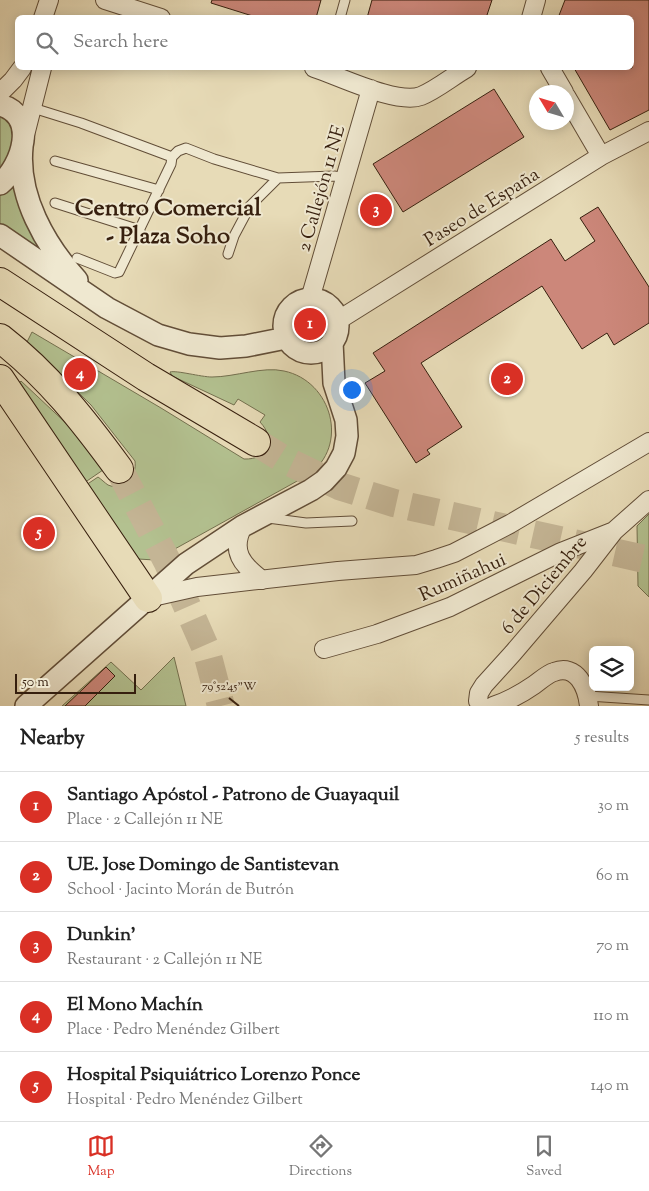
<!DOCTYPE html>
<html lang="en">
<head>
<meta charset="utf-8">
<style>
	:root { --surface:#fff; --page:#f2f2f2; --text:#222; --muted:#767676; --line:#e0e0e0; --accent:#d93025 }
	body { margin:0; font-family:"Sorts Mill Goudy",serif; background:var(--page); color:var(--text) }
	.controls { position:absolute; right:15px; bottom:15px; display:grid; overflow:hidden; border-radius:8px; box-shadow:0 2px 12px #0003 }
	.controls button { width:45px; height:45px; display:grid; place-items:center; padding:0; border:0; border-bottom:1px solid var(--line); background:var(--surface); color:var(--text); font:25px sans-serif }
	.compass { position:absolute; left:529px; top:85px; width:45px; height:45px; border-radius:50%; background:var(--surface); box-shadow:0 2px 12px #0003; rotate:308deg }
	.scale { position:absolute; left:15px; bottom:12px; width:121px; box-sizing:border-box; padding-left:5px; border:2px solid #361f0e; border-top:0; font-size:14px; line-height:18px; white-space:nowrap; color:#361f0e; -webkit-text-stroke:4px #efe8d0; paint-order:stroke }
	.you { position:absolute; left:351px; top:389px; width:18px; height:18px; margin:-12px; border:4px solid #fff; border-radius:50%; background:#1a73e8; box-shadow:0 0 0 8px #1a73e833 }
	.badge { display:grid; place-items:center; width:32px; height:32px; border-radius:50%; background:var(--accent); color:#fff; font-size:16px; font-weight:700 }
	.pin { position:absolute; translate:-50% -50%; border:2px solid #fff; box-shadow:0 1px 5px #0006 }
	.list { margin:0; padding:0; list-style:none }
	h2 { display:flex; justify-content:space-between; align-items:center; height:65px; margin:0; padding:0 20px; font-size:21px }
	h2 small { font-size:16px; font-weight:400; color:var(--muted) }
	.list li { display:grid; grid-template-columns:32px 1fr auto; gap:15px; align-items:center; box-sizing:border-box; height:70px; padding:0 20px; border-top:1px solid var(--line) }
	.list b { display:block; font-size:19px; white-space:nowrap }
	.list p { margin:0; font-size:16px; white-space:nowrap; color:var(--muted) }
	.list em { font-size:16px; font-style:normal; color:var(--muted) }
	.icon { flex:none; width:28px; height:28px; fill:none; stroke:currentColor; stroke-width:2; stroke-linecap:round; stroke-linejoin:round }
	.map { position:relative; flex:none; width:649px; height:706px; overflow:hidden }
	.search { position:absolute; background:var(--surface); box-shadow:0 2px 12px #0003; left:15px; right:15px; top:15px; height:55px; display:flex; align-items:center; gap:12px; box-sizing:border-box; padding:0 18px; border-radius:8px; color:var(--muted); font-size:19px }
	.sheet { height:415px; background:var(--surface) }
	nav { display:flex; justify-content:space-around; align-items:center; box-sizing:border-box; height:70px; border-top:1px solid var(--line); background:var(--surface); font-size:14px; color:var(--muted) }
	nav a { display:grid; justify-items:center; gap:2px }
	nav .on { color:var(--accent) }
	.map>svg:first-child { display:block }
	.green { fill:#b3c190; stroke:#74704f }
	.building { fill:#cc877a; stroke:#361f0e }
	.lines { fill:none; stroke-linecap:round; stroke-linejoin:round }
	.primary-tunnel { stroke:#c4b595; stroke-width:28; stroke-dasharray:28 14; stroke-linecap:butt }
	.service-casing { stroke:#624e38; stroke-width:11 }
	.minor-casing { stroke:#624e38; stroke-width:20 }
	.tertiary-casing { stroke:#624e38; stroke-width:24 }
	.primary-casing { stroke:#361f0e; stroke-width:30 }
	.service { stroke:#efe8d0; stroke-width:9 }
	.minor { stroke:#efe8d0; stroke-width:18 }
	.tertiary { stroke:#efe8d0; stroke-width:21 }
	.primary { stroke:#e7dbb7; stroke-width:28 }
	.ticks { fill:none; stroke:#361f0e; stroke-width:2 }
	.labels { text-anchor:middle; stroke-width:4; stroke-linejoin:round; paint-order:stroke }
	.street-label { font-size:19px; fill:#361f0e; stroke:#efe8d0 }
	.district-label { font-size:24px; font-weight:bold; fill:#361f0e; stroke:#efe8d0 }
	.ticks-label { font-size:12px; text-anchor:middle; fill:#361f0e; stroke:#efe8d0; stroke-width:4; stroke-linejoin:round; paint-order:stroke }
</style>
</head>
<body>
<div class="map">
<svg width="649" height="706" viewBox="0 0 649 706">
	<rect width="100%" height="100%" fill="#e7dbb7"/>
	<filter id="stains"><feTurbulence type="fractalNoise" baseFrequency=".004" numOctaves="4"/><feColorMatrix values="0 0 0 0 .2 0 0 0 0 .09 0 0 0 0 .02 0 0 0 .5 -.17"/></filter>
	<radialGradient id="worn" r=".72"><stop offset=".6" stop-color="#630" stop-opacity="0"/><stop offset="1" stop-color="#630" stop-opacity=".3"/></radialGradient>
	<path class="green" d="M 0,115 C 24,131 9,153 0,174 Z
		M 15,180 L 50,258 L 0,227 L 0,195 L 6,192 Z
		M295 325a16 16 0 1 1 32 0a16 16 0 1 1-32 0Z
		M 32,332 L 161,408 L 244,459 C 268,460 277,440 260,422 L 265,415 L 238,399 L 234,405 L 172,376 L 170,372 C 176,370 201,377 212,377 C 235,377 263,366 284,371 C 332,381 350,446 308,475 L 155,560 L 138,559 L 86,485 L 98,477 C 101,479 105,483 108,485 C 125,492 137,476 135,461 L 91,405 L 27,342 Z
		M 21,381 L 69,426 L 103,470 L 84,483 L 17,385 Z
		M 649,514 L 649,597 L 638,586 L 637,526 Z
		M 174,657 L 186,706 L 62,706 L 111,662 L 141,690 Z"/>
	<path class="building" d="M 212,0 L 321,0 L 316,18 L 259,18 L 211,3 Z
		M 372,0 L 492,0 L 486,18 L 367,18 Z
		M 565,0 L 649,0 L 649,110 L 610,130 L 574,68 L 632,68 L 632,18 L 558,18 Z
		M 494,89 L 524,137 L 403,212 L 373,164 Z
		M 598,207 L 649,287 L 649,323 L 614,345 L 607,333 L 582,349 L 542,286 L 421,363 L 462,427 L 427,450 L 430,454 L 416,463 L 365,383 L 385,371 L 373,353 L 551,239 L 565,261 L 595,241 L 580,218 Z
		M 106,667 L 115,676 L 85,706 L 65,706 Z"/>
	<g class="lines">
		<path class="primary-tunnel" d="M 256,442 L 283,459 L 339,486 L 394,503 L 649,560
			M 119,469 L 168,563 L 206,649 L 221,706"/>
		<g class="service-casing">
			<path id="service" d="M 340,18 L 345,0
				M 33,108 L 81,123 L 172,157 L 171,164 L 119,272 L 115,273 L 77,258
				M 172,157 L 178,151 L 186,148 L 214,159 L 278,178 L 334,176 L 345,178
				M 55,161 L 159,190
				M 55,203 L 140,230
				M 228,254 L 234,236 L 250,206 L 278,178
				M 268,518 L 306,523 L 352,521
				M 588,696 L 649,700"/>
		</g>
		<g class="minor-casing">
			<path id="minor" d="M 105,0 L 161,18
				M 43,18 L 49,0
				M 531,18 L 536,0
				M 314,68 C 339,76 397,105 421,96 C 436,90 453,76 467,68
				M 550,68 L 564,92
				M 0,93 L 13,80 L 22,68
				M 566,96 L 601,156
				M 24,139 L 42,68
				M 310,299 L 371,89
				M 337,321 L 601,156 L 649,131
				M 243,526 C 230,551 242,565 262,580
				M 148,598 L 197,587 L 338,571 L 416,565 L 436,559 L 454,553 L 510,524 L 649,442
				M 324,649 L 377,634 L 450,607 L 561,552 L 614,531
				M 478,701 L 479,693 L 484,685 L 513,653 L 583,571 L 614,531 L 649,500
				M 493,706 C 508,701 521,694 534,685 C 540,681 547,674 554,672 C 577,663 587,688 589,706"/>
		</g>
		<g class="tertiary-casing">
			<path id="tertiary" d="M 0,105 C 39,115 22,166 0,184
				M 22,147 C 17,196 45,245 77,280
				M 0,235 L 107,308 L 158,335 L 189,344 L 220,348 L 246,346 L 286,338
				M284 326a27 27 0 1 1 54 0a27 27 0 1 1-54 0Z
				M 26,706 L 186,564 L 243,526 L 311,490 L 324,481 L 336,468 L 344,453 L 347,436 L 346,420 L 334,383 L 332,342"/>
		</g>
		<g class="primary-casing">
			<path id="primary" d="M 0,282 L 146,377 L 256,442
				M 0,338 C 48,375 84,421 119,469
				M 0,379 L 148,598"/>
		</g>
		<use href="#service" class="service"/>
		<use href="#minor" class="minor"/>
		<use href="#tertiary" class="tertiary"/>
		<use href="#primary" class="primary"/>
	</g>
	<path class="ticks" d="M 229,698 L 239,706"/>
	<g class="labels">
		<g class="street-label">
			<text transform="translate(320 188) rotate(-74)" y="7">2 Callejón 11 NE</text>
			<text transform="translate(481 206) rotate(-32)" y="7">Paseo de España</text>
			<text transform="translate(462 576) rotate(-24)" y="7">Rumiñahui</text>
			<text transform="translate(543 584) rotate(-50)" y="7">6 de Diciembre</text>
		</g>
		<g class="district-label">
			<text x="168" y="215">Centro Comercial<tspan x="168" dy="28">- Plaza Soho</tspan></text>
		</g>
	</g>
	<g class="ticks-label">
		<text x="229" y="690">79°52'45"W</text>
	</g>
	<rect width="100%" height="100%" filter="url(#stains)"/>
	<rect width="100%" height="100%" fill="url(#worn)"/>
</svg>
<div class="controls">
<button><svg class="icon" aria-label="layers" viewBox="0 0 24 24"><path d="M12 4l9 5-9 5-9-5zM3 14l9 5 9-5"/></svg></button>
</div>
<svg class="compass" viewBox="-18 -18 36 36"><path d="M0-13l5 13h-10z" fill="#e53935"/><path d="M0 13l5-13h-10z" fill="#767676"/></svg>
<div class="scale">50 m</div>
<div class="you"></div>
<div class="pin badge" style="left:310px;top:324px">1</div>
<div class="pin badge" style="left:507px;top:379px">2</div>
<div class="pin badge" style="left:376px;top:210px">3</div>
<div class="pin badge" style="left:80px;top:374px">4</div>
<div class="pin badge" style="left:39px;top:533px">5</div>
<div class="search"><svg class="icon" aria-label="search" viewBox="0 0 24 24"><circle cx="10" cy="10" r="6"/><path d="M15 15l6 6"/></svg>Search here</div>
</div>
<section class="sheet">
<h2>Nearby<small>5 results</small></h2>
<ul class="list">
<li><span class="badge">1</span><div><b>Santiago Apóstol - Patrono de Guayaquil</b><p>Place · 2 Callejón 11 NE</p></div><em>30 m</em></li>
<li><span class="badge">2</span><div><b>UE. Jose Domingo de Santistevan</b><p>School · Jacinto Morán de Butrón</p></div><em>60 m</em></li>
<li><span class="badge">3</span><div><b>Dunkin'</b><p>Restaurant · 2 Callejón 11 NE</p></div><em>70 m</em></li>
<li><span class="badge">4</span><div><b>El Mono Machín</b><p>Place · Pedro Menéndez Gilbert</p></div><em>110 m</em></li>
<li><span class="badge">5</span><div><b>Hospital Psiquiátrico Lorenzo Ponce</b><p>Hospital · Pedro Menéndez Gilbert</p></div><em>140 m</em></li>
</ul>
</section>
<nav>
<a class="on"><svg class="icon" aria-label="map" viewBox="0 0 24 24"><path d="M3 6l6-2 6 2 6-2v14l-6 2-6-2-6 2zM9 4v14M15 6v14"/></svg>Map</a>
<a><svg class="icon" aria-label="directions" viewBox="0 0 24 24"><path d="M12 3l9 9-9 9-9-9zM9 14v-3h6M13 9l2 2-2 2"/></svg>Directions</a>
<a><svg class="icon" aria-label="saved" viewBox="0 0 24 24"><path d="M7 4h10v16l-5-4-5 4z"/></svg>Saved</a>
</nav>
</body>
</html>
